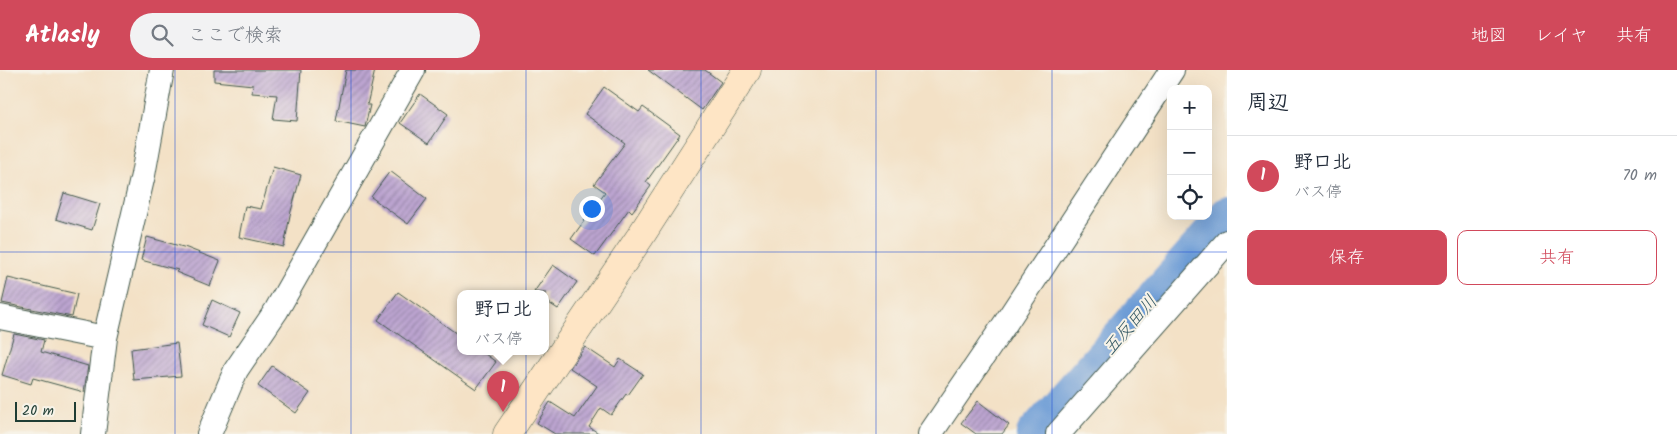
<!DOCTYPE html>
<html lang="ja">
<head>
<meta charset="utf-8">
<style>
	:root { --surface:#fff; --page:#f2f2f3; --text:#1f2937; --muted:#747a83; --line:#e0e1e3; --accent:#d1495b }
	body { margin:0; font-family:Kalam,"Klee One",sans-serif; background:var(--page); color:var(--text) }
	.controls { position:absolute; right:15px; top:15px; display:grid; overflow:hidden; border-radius:10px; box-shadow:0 5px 20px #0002 }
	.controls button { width:45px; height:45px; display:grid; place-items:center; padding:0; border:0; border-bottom:1px solid var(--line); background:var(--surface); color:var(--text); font:25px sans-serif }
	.scale { position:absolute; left:15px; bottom:12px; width:61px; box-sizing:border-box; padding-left:5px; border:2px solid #1f3d34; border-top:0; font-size:14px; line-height:18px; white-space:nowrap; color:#1f3d34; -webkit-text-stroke:4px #f7f3e8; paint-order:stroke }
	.you { position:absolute; left:591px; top:138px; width:18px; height:18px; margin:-12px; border:4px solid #fff; border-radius:50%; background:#1a73e8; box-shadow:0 0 0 8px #1a73e833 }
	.badge { display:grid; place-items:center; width:32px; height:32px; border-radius:50%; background:var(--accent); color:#fff; font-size:16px; font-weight:700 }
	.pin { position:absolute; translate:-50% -41px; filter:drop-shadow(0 1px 2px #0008) }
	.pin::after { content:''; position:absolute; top:26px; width:18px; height:15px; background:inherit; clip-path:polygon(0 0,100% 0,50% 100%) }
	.popup { position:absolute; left:457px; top:220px; width:92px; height:65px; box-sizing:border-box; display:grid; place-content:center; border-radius:10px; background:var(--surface); filter:drop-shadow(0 1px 4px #0005); font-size:16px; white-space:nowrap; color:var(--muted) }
	.popup b { font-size:19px; color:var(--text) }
	.popup::after { content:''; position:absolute; left:50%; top:100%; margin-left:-10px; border:10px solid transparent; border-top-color:var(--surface) }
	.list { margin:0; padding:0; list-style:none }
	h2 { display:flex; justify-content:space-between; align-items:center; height:65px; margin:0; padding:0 20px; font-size:21px }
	h2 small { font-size:16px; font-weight:400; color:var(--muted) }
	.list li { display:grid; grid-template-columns:32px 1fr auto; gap:15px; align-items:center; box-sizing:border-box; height:80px; padding:0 20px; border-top:1px solid var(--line) }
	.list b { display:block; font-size:19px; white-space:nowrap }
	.list p { margin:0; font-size:16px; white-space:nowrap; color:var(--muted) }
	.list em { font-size:16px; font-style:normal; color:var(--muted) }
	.actions { display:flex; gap:10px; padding:15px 20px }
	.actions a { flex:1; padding:11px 0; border:1px solid var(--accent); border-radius:10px; text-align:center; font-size:18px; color:var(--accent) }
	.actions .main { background:var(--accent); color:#fff }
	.icon { flex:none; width:28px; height:28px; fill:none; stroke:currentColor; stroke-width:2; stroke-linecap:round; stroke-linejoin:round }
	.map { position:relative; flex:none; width:1227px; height:364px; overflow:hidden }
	header { display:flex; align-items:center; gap:30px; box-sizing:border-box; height:70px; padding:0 25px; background:var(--accent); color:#fff }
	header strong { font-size:24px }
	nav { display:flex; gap:28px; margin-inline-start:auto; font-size:18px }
	.search { width:350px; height:45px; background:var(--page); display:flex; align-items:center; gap:12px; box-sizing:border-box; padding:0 18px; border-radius:28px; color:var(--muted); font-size:19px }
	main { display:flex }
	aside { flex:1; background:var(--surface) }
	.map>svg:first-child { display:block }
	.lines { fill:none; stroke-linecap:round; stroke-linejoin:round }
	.river { stroke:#6d9cd6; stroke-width:36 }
	.building { fill:url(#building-hatch) }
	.street-casing { stroke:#3f564a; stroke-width:26 }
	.secondary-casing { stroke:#3f564a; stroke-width:29 }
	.street { stroke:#fff; stroke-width:24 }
	.secondary { stroke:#fee5c5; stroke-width:28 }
	.grid { fill:none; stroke:#1d4ed8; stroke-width:1; stroke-opacity:0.55 }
	.labels { text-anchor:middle; stroke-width:4; stroke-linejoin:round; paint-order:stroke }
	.water-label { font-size:18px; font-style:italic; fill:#365a65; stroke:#f7f3e8 }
</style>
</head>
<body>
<header>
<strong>Atlasly</strong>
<div class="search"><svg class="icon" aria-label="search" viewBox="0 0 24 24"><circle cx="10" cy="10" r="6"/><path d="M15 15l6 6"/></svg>ここで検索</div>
<nav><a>地図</a><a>レイヤ</a><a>共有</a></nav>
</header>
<main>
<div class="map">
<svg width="1227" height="364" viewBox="0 0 1227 364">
	<defs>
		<pattern id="building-hatch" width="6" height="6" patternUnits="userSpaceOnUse" patternTransform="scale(1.25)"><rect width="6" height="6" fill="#bca4d0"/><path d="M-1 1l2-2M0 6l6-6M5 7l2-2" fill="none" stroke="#9887aa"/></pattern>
	</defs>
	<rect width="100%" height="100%" fill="#f7f3e8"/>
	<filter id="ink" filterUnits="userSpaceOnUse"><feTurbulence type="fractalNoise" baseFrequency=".02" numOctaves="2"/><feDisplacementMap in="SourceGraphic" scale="10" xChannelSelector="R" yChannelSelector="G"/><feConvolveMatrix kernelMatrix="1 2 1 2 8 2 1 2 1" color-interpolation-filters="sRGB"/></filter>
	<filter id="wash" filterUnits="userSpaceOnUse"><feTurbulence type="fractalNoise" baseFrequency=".0096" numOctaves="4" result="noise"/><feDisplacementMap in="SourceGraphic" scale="20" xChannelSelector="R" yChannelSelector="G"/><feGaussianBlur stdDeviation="1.12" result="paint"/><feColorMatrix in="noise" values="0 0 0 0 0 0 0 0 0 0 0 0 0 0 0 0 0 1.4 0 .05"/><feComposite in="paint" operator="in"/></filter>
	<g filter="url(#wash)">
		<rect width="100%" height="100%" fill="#f3e1c6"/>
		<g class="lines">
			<path class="river" d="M 1034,364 L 1227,145"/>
		</g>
		<g id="blocks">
			<path class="building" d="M 214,0 L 301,0 L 297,51 L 273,49 L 277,25 L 252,23 L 253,15 L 214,11 Z
				M 346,0 L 375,0 L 367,35 L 370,35 L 365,57 L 336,51 Z
				M 648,0 L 705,0 L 721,12 L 702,40 Z
				M 604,17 L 639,42 L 643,37 L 680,64 L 646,112 L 651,116 L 632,142 L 629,139 L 595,186 L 571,169 L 605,122 L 594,114 L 625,73 L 585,44 Z
				M 420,24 L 448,44 L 429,73 L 400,53 Z
				M 273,97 L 301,105 L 290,145 L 284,177 L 239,167 L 245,136 L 261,139 Z
				M 390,101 L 427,129 L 408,154 L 371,127 Z
				M 64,123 L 100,134 L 92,160 L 56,149 Z
				M 147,167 L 187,178 L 220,191 L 210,216 L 176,202 L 178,200 L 141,190 Z
				M 553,195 L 577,212 L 558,239 L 546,231 L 546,223 L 534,222 Z
				M 8,208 L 77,224 L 72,247 L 2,233 Z
				M 398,222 L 460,266 L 460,281 L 481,281 L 496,292 L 476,319 L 378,250 Z
				M 212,230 L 240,243 L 229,267 L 202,255 Z
				M 14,264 L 44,270 L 41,282 L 88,296 L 84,322 L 33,308 L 31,314 L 2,305 Z
				M 177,273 L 181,306 L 134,310 L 131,279 Z
				M 585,277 L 615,297 L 620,289 L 643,304 L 628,325 L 626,324 L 611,345 L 601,338 L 589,357 L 600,364 L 555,364 L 537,353 L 550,332 L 575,348 L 597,316 L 570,298 Z
				M 272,296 L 310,323 L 296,343 L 258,316 Z
				M 978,331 L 1009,355 L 1002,364 L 976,364 L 961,353 Z"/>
		</g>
	</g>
	<g filter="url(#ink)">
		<use href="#blocks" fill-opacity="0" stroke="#3f564a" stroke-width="1"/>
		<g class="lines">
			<g class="street-casing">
				<path id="street" d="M 0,247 L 105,268
					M 93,364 L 105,268 L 143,105 L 162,0
					M 209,364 L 236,300 L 276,241 L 413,0
					M 930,364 L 1005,254 L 1172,0
					M 1058,364 L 1227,172"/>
			</g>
			<g class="secondary-casing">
				<path id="secondary" d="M 507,364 L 640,167 L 747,0"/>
			</g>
			<use href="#street" class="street"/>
			<use href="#secondary" class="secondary"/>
		</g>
	</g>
	<path class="grid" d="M 175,0 L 175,364M 351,0 L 351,364M 526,0 L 526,364M 701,0 L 701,364M 876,0 L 876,364M 1052,0 L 1052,364M 0,182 L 1227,182"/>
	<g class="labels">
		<g class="water-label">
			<text transform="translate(1130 255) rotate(-49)" y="6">五反田川</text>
		</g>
	</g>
</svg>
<div class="controls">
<button>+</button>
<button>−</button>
<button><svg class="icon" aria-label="locate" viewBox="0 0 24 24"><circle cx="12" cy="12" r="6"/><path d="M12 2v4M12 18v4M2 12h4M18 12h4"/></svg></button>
</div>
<div class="scale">20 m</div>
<div class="you"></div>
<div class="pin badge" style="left:503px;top:342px">1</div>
<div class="popup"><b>野口北</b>バス停</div>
</div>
<aside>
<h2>周辺<small></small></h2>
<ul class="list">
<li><span class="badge">1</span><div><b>野口北</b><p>バス停</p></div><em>70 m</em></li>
</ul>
<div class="actions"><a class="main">保存</a><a>共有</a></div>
</aside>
</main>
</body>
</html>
